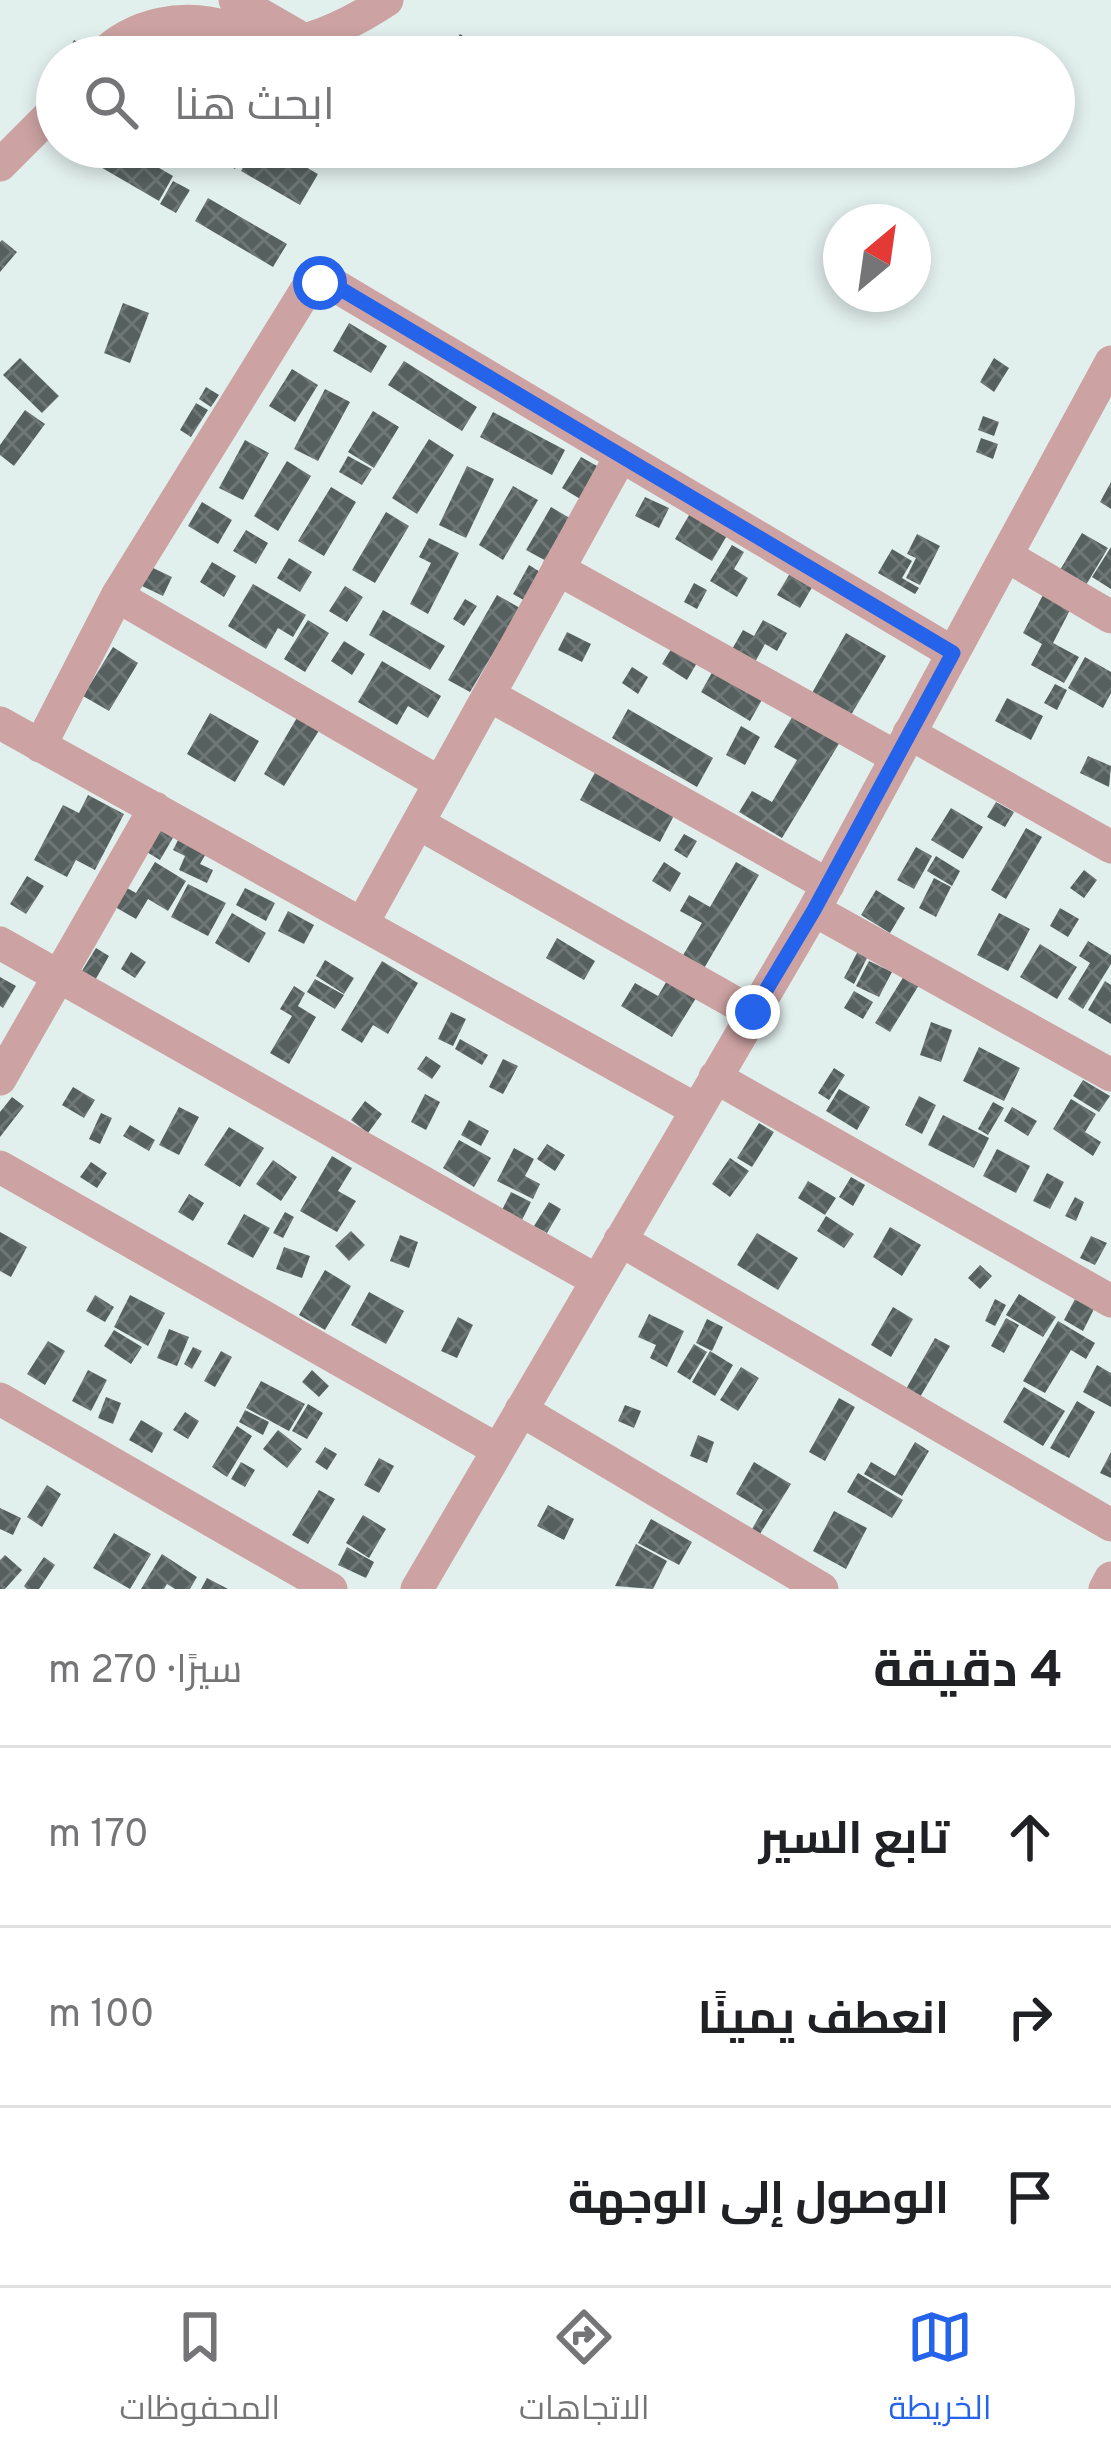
<!DOCTYPE html>
<html lang="ar">
<head>
<meta charset="utf-8">
<style>
	:root { --surface:#fff; --page:#f6f6f6; --text:#202124; --muted:#757577; --line:#e0e0e0; --accent:#2563eb }
	body { margin:0; font-family:Overpass,Cairo,sans-serif; background:var(--page); color:var(--text); direction:rtl }
	.compass { position:absolute; left:823px; top:204px; width:108px; height:108px; border-radius:50%; background:var(--surface); box-shadow:0 6px 18px #0003; rotate:29deg }
	.stop { position:absolute; width:36px; height:36px; margin:-27px; border:9px solid #2563eb; border-radius:50%; background:#fff }
	.stop.end { background:#2563eb; border-color:#fff; box-shadow:0 3px 12px #0008 }
	.list { margin:0; padding:0; list-style:none }
	h2 { display:flex; justify-content:space-between; align-items:center; height:156px; margin:0; padding:0 48px; font-size:51px }
	h2 small { font-size:39px; font-weight:400; color:var(--muted) }
	.list li { display:grid; grid-template-columns:78px 1fr auto; gap:36px; align-items:center; box-sizing:border-box; height:180px; padding:0 48px; border-top:3px solid var(--line) }
	.list b { display:block; font-size:45px; white-space:nowrap }
	.list em { font-size:39px; font-style:normal; color:var(--muted) }
	.icon { flex:none; width:66px; height:66px; fill:none; stroke:currentColor; stroke-width:2; stroke-linecap:round; stroke-linejoin:round }
	.map { position:relative; flex:none; width:1111px; height:1589px; overflow:hidden; direction:ltr }
	.search { position:absolute; background:var(--surface); box-shadow:0 6px 18px #0003; left:36px; right:36px; top:36px; height:132px; display:flex; align-items:center; gap:30px; box-sizing:border-box; padding:0 42px; border-radius:66px; color:var(--muted); font-size:45px }
	.sheet { height:696px; background:var(--surface) }
	nav { display:flex; justify-content:space-around; align-items:center; box-sizing:border-box; height:168px; border-top:3px solid var(--line); background:var(--surface); font-size:33px; color:var(--muted) }
	nav a { display:grid; justify-items:center; gap:6px }
	nav .on { color:var(--accent) }
	.map>svg:first-child { display:block }
	.building { fill:url(#building-cross-hatch) }
	.lines { fill:none; stroke-linecap:round; stroke-linejoin:round }
	.minor { stroke:#cca2a2; stroke-width:33 }
	.route { stroke:#2563eb; stroke-width:15 }
</style>
</head>
<body>
<div class="map">
<svg width="1111" height="1589" viewBox="0 0 1111 1589">
	<defs>
		<pattern id="building-cross-hatch" width="8" height="8" patternUnits="userSpaceOnUse" patternTransform="scale(3)"><rect width="8" height="8" fill="#55605f"/><path d="M0 0l8 8M0 8l8-8" fill="none" stroke="#6e7776"/></pattern>
	</defs>
	<rect width="100%" height="100%" fill="#e1efed"/>
	<path class="building" d="M 460,34 L 476,45 L 467,57 L 451,47 Z
		M 74,40 L 88,47 L 83,57 L 65,57 Z
		M 101,147 L 123,147 L 173,176 L 159,201 L 92,162 Z
		M 197,147 L 247,147 L 235,169 Z
		M 254,147 L 271,147 L 318,174 L 300,205 L 241,171 Z
		M 377,147 L 403,147 L 393,159 Z
		M 173,181 L 190,190 L 176,213 L 160,204 Z
		M 208,198 L 287,244 L 273,267 L 195,221 Z
		M 2,240 L 17,252 L 0,272 L 0,242 Z
		M 123,303 L 149,313 L 130,363 L 104,353 Z
		M 349,323 L 387,346 L 371,373 L 333,351 Z
		M 20,358 L 59,396 L 42,413 L 3,375 Z
		M 994,358 L 1009,368 L 994,392 L 980,382 Z
		M 404,361 L 477,407 L 462,431 L 388,385 Z
		M 292,369 L 318,385 L 295,422 L 269,406 Z
		M 206,387 L 219,395 L 211,407 L 199,399 Z
		M 325,389 L 350,402 L 318,461 L 294,449 Z
		M 196,403 L 208,410 L 191,437 L 180,430 Z
		M 25,410 L 45,424 L 14,466 L 0,455 L 0,445 Z
		M 373,411 L 399,427 L 374,468 L 348,452 Z
		M 493,412 L 565,450 L 552,475 L 480,437 Z
		M 983,416 L 999,422 L 994,436 L 978,430 Z
		M 981,438 L 998,444 L 993,459 L 976,452 Z
		M 429,439 L 454,455 L 417,514 L 392,498 Z
		M 245,440 L 269,453 L 243,500 L 219,488 Z
		M 348,456 L 372,469 L 362,485 L 339,472 Z
		M 581,457 L 606,471 L 587,503 L 562,488 Z
		M 287,461 L 311,476 L 278,531 L 254,516 Z
		M 467,466 L 494,479 L 466,538 L 439,525 Z
		M 1111,482 L 1111,509 L 1100,502 Z
		M 513,486 L 538,500 L 503,560 L 479,545 Z
		M 331,487 L 356,502 L 324,556 L 298,541 Z
		M 645,497 L 669,508 L 659,528 L 635,516 Z
		M 202,502 L 232,520 L 218,544 L 188,526 Z
		M 695,505 L 732,527 L 712,561 L 675,539 Z
		M 551,507 L 573,520 L 548,562 L 526,550 Z
		M 386,512 L 409,526 L 375,583 L 352,570 Z
		M 246,530 L 268,543 L 256,564 L 233,551 Z
		M 1082,533 L 1108,548 L 1086,585 L 1060,570 Z
		M 917,534 L 940,546 L 920,585 L 906,578 L 916,558 L 907,554 Z
		M 429,538 L 459,553 L 428,614 L 410,604 L 431,563 L 419,557 Z
		M 732,545 L 744,552 L 734,569 L 748,578 L 737,597 L 710,581 Z
		M 1111,547 L 1111,589 L 1092,577 Z
		M 892,549 L 912,561 L 902,578 L 919,588 L 915,594 L 878,573 Z
		M 289,558 L 312,572 L 300,592 L 277,578 Z
		M 212,562 L 236,576 L 224,597 L 200,582 Z
		M 529,565 L 545,575 L 529,603 L 513,594 Z
		M 151,567 L 172,577 L 163,596 L 142,586 Z
		M 792,570 L 814,584 L 800,608 L 777,595 Z
		M 694,583 L 707,590 L 697,609 L 684,602 Z
		M 253,584 L 306,615 L 293,637 L 278,628 L 266,649 L 228,626 Z
		M 345,586 L 363,597 L 347,622 L 329,611 Z
		M 497,595 L 520,608 L 470,692 L 448,680 Z
		M 1043,595 L 1070,610 L 1053,643 L 1079,657 L 1064,683 L 1031,665 L 1042,644 L 1023,633 Z
		M 465,599 L 477,606 L 464,626 L 453,619 Z
		M 383,610 L 445,646 L 430,670 L 369,635 Z
		M 308,620 L 329,633 L 305,672 L 284,659 Z
		M 763,620 L 787,633 L 777,651 L 765,644 L 754,664 L 731,651 L 743,630 L 754,636 Z
		M 567,632 L 591,644 L 582,662 L 558,650 Z
		M 846,633 L 886,656 L 851,715 L 812,693 Z
		M 344,641 L 365,654 L 352,675 L 331,661 Z
		M 673,646 L 698,661 L 687,680 L 662,664 Z
		M 113,647 L 138,663 L 109,711 L 83,696 Z
		M 1085,657 L 1111,672 L 1111,693 L 1103,708 L 1068,688 Z
		M 382,661 L 441,696 L 428,718 L 408,706 L 397,725 L 358,702 Z
		M 632,667 L 648,677 L 638,694 L 622,683 Z
		M 714,669 L 763,698 L 750,721 L 701,692 Z
		M 1055,684 L 1067,690 L 1057,710 L 1044,703 Z
		M 1007,698 L 1043,716 L 1031,740 L 995,721 Z
		M 628,709 L 713,758 L 697,787 L 612,738 Z
		M 210,713 L 259,741 L 235,782 L 187,754 Z
		M 794,714 L 840,742 L 782,838 L 739,812 L 752,791 L 772,802 L 797,760 L 774,747 Z
		M 298,716 L 320,729 L 284,786 L 264,774 Z
		M 741,726 L 760,737 L 745,765 L 726,755 Z
		M 1088,756 L 1111,766 L 1109,787 L 1080,773 Z
		M 599,765 L 678,808 L 660,842 L 580,800 Z
		M 88,795 L 124,814 L 95,870 L 76,860 L 67,877 L 34,860 L 63,805 L 79,813 Z
		M 996,802 L 1014,812 L 1005,827 L 987,817 Z
		M 951,808 L 983,827 L 963,859 L 931,840 Z
		M 154,824 L 174,836 L 160,860 L 140,848 Z
		M 1026,828 L 1042,837 L 1006,899 L 991,890 Z
		M 684,834 L 697,841 L 687,858 L 674,850 Z
		M 180,836 L 208,850 L 200,864 L 213,870 L 207,883 L 179,870 L 185,856 L 173,850 Z
		M 916,847 L 932,856 L 914,889 L 897,880 Z
		M 936,856 L 960,871 L 952,886 L 927,871 Z
		M 155,862 L 186,881 L 168,911 L 148,899 L 136,919 L 115,907 L 127,888 L 136,893 Z
		M 664,862 L 681,873 L 670,892 L 652,881 Z
		M 736,862 L 759,875 L 703,970 L 682,957 L 702,923 L 680,911 L 689,895 L 710,907 Z
		M 1084,870 L 1097,880 L 1084,898 L 1070,888 Z
		M 27,876 L 44,886 L 26,914 L 10,904 Z
		M 934,878 L 951,887 L 936,917 L 919,908 Z
		M 188,884 L 226,903 L 208,936 L 171,917 Z
		M 245,888 L 275,903 L 266,921 L 236,905 Z
		M 876,890 L 905,908 L 890,933 L 861,915 Z
		M 1060,908 L 1079,919 L 1068,937 L 1050,926 Z
		M 288,911 L 314,925 L 304,944 L 278,931 Z
		M 232,913 L 266,933 L 249,963 L 215,943 Z
		M 999,913 L 1030,929 L 1008,971 L 977,955 Z
		M 557,938 L 595,961 L 584,980 L 546,958 Z
		M 1088,941 L 1111,955 L 1111,964 L 1083,1009 L 1068,999 L 1090,963 L 1079,956 Z
		M 1040,944 L 1077,967 L 1057,999 L 1020,977 Z
		M 96,948 L 109,956 L 94,982 L 80,974 Z
		M 858,951 L 868,956 L 854,984 L 844,978 Z
		M 131,952 L 146,962 L 135,978 L 121,969 Z
		M 325,960 L 354,978 L 344,994 L 316,976 Z
		M 382,961 L 418,983 L 388,1034 L 373,1025 L 362,1043 L 341,1030 Z
		M 869,961 L 892,972 L 879,997 L 856,986 Z
		M 672,972 L 701,990 L 672,1037 L 621,1006 L 635,983 L 658,996 Z
		M 904,976 L 919,985 L 890,1032 L 875,1023 Z
		M 0,977 L 16,986 L 3,1008 L 0,1006 Z
		M 315,979 L 344,995 L 335,1009 L 307,992 Z
		M 1105,981 L 1111,985 L 1111,1024 L 1088,1010 Z
		M 294,986 L 305,993 L 298,1006 L 316,1017 L 289,1064 L 270,1053 L 292,1016 L 280,1009 Z
		M 854,991 L 873,1002 L 863,1019 L 844,1008 Z
		M 451,1012 L 466,1019 L 453,1046 L 438,1039 Z
		M 931,1022 L 952,1030 L 941,1062 L 920,1055 Z
		M 460,1039 L 488,1055 L 482,1065 L 455,1049 Z
		M 979,1047 L 1020,1068 L 1004,1101 L 963,1081 Z
		M 426,1056 L 441,1066 L 432,1079 L 417,1069 Z
		M 503,1059 L 518,1066 L 503,1094 L 489,1087 Z
		M 834,1068 L 845,1075 L 829,1100 L 818,1093 Z
		M 1083,1080 L 1110,1096 L 1099,1112 L 1073,1096 Z
		M 73,1087 L 95,1100 L 84,1118 L 62,1105 Z
		M 839,1089 L 870,1107 L 857,1130 L 826,1111 Z
		M 425,1094 L 440,1102 L 426,1130 L 411,1122 Z
		M 919,1096 L 936,1105 L 922,1134 L 905,1125 Z
		M 12,1097 L 24,1106 L 0,1137 L 0,1112 Z
		M 1071,1099 L 1096,1114 L 1085,1132 L 1101,1142 L 1093,1156 L 1053,1129 Z
		M 365,1101 L 382,1114 L 368,1133 L 351,1120 Z
		M 993,1102 L 1004,1108 L 988,1135 L 978,1129 Z
		M 179,1107 L 199,1117 L 179,1155 L 159,1145 Z
		M 1012,1107 L 1037,1121 L 1028,1136 L 1004,1121 Z
		M 101,1113 L 112,1118 L 100,1144 L 89,1139 Z
		M 943,1115 L 989,1138 L 974,1168 L 928,1145 Z
		M 469,1120 L 489,1131 L 481,1146 L 461,1135 Z
		M 759,1123 L 774,1132 L 752,1167 L 737,1158 Z
		M 130,1125 L 155,1140 L 149,1151 L 123,1136 Z
		M 229,1127 L 264,1148 L 240,1187 L 204,1165 Z
		M 459,1140 L 491,1158 L 474,1187 L 443,1168 Z
		M 547,1144 L 565,1155 L 555,1171 L 537,1159 Z
		M 514,1148 L 534,1159 L 525,1176 L 540,1184 L 533,1199 L 497,1181 Z
		M 997,1149 L 1030,1166 L 1016,1193 L 983,1176 Z
		M 332,1156 L 352,1168 L 338,1191 L 356,1201 L 337,1232 L 300,1211 Z
		M 730,1158 L 749,1171 L 730,1197 L 712,1184 Z
		M 273,1160 L 297,1177 L 281,1201 L 256,1184 Z
		M 91,1162 L 107,1173 L 97,1188 L 80,1177 Z
		M 1047,1173 L 1064,1182 L 1050,1209 L 1033,1201 Z
		M 851,1177 L 865,1185 L 853,1206 L 839,1197 Z
		M 808,1181 L 836,1198 L 825,1215 L 798,1198 Z
		M 511,1192 L 531,1202 L 522,1220 L 502,1210 Z
		M 189,1194 L 204,1203 L 193,1221 L 178,1212 Z
		M 1075,1197 L 1084,1202 L 1076,1221 L 1065,1216 Z
		M 549,1202 L 561,1209 L 547,1233 L 534,1226 Z
		M 285,1212 L 294,1217 L 283,1238 L 273,1233 Z
		M 244,1214 L 270,1228 L 253,1258 L 227,1244 Z
		M 826,1216 L 854,1234 L 844,1248 L 817,1231 Z
		M 890,1227 L 921,1245 L 902,1276 L 873,1257 Z
		M 351,1231 L 365,1245 L 349,1261 L 335,1246 Z
		M 0,1232 L 27,1247 L 11,1277 L 0,1271 Z
		M 757,1233 L 798,1258 L 778,1290 L 737,1265 Z
		M 400,1235 L 418,1242 L 409,1268 L 390,1261 Z
		M 1091,1236 L 1107,1243 L 1095,1265 L 1080,1258 Z
		M 284,1247 L 310,1256 L 302,1278 L 276,1269 Z
		M 980,1265 L 992,1276 L 980,1289 L 968,1278 Z
		M 325,1270 L 351,1286 L 325,1330 L 299,1315 Z
		M 369,1292 L 404,1311 L 386,1344 L 351,1325 Z
		M 1019,1294 L 1056,1317 L 1043,1337 L 1006,1315 Z
		M 95,1295 L 114,1307 L 105,1322 L 86,1311 Z
		M 130,1295 L 165,1313 L 148,1346 L 114,1327 Z
		M 995,1299 L 1006,1305 L 995,1326 L 985,1321 Z
		M 1075,1299 L 1094,1309 L 1083,1331 L 1064,1320 Z
		M 893,1307 L 913,1319 L 891,1357 L 871,1345 Z
		M 649,1314 L 684,1331 L 667,1367 L 650,1358 L 656,1345 L 638,1337 Z
		M 458,1317 L 473,1325 L 457,1358 L 441,1351 Z
		M 1006,1318 L 1019,1325 L 1004,1353 L 991,1346 Z
		M 707,1319 L 723,1327 L 712,1351 L 696,1343 Z
		M 1058,1321 L 1095,1343 L 1086,1359 L 1071,1350 L 1045,1393 L 1023,1381 Z
		M 169,1329 L 189,1337 L 177,1366 L 157,1358 Z
		M 114,1330 L 142,1347 L 131,1364 L 104,1346 Z
		M 935,1338 L 950,1346 L 920,1397 L 906,1389 Z
		M 48,1341 L 65,1351 L 45,1385 L 27,1374 Z
		M 694,1344 L 707,1352 L 690,1380 L 677,1372 Z
		M 193,1347 L 202,1351 L 192,1369 L 184,1364 Z
		M 221,1351 L 232,1357 L 215,1387 L 204,1381 Z
		M 710,1351 L 733,1365 L 715,1396 L 692,1382 Z
		M 1097,1365 L 1111,1373 L 1111,1407 L 1083,1392 Z
		M 741,1367 L 759,1378 L 738,1411 L 720,1400 Z
		M 88,1370 L 107,1380 L 91,1411 L 72,1401 Z
		M 312,1370 L 329,1386 L 319,1397 L 302,1382 Z
		M 261,1381 L 305,1404 L 289,1431 L 246,1408 Z
		M 1024,1387 L 1065,1411 L 1043,1446 L 1003,1422 Z
		M 106,1397 L 121,1403 L 113,1424 L 98,1418 Z
		M 839,1398 L 855,1407 L 825,1461 L 809,1452 Z
		M 1077,1401 L 1095,1412 L 1069,1458 L 1050,1448 Z
		M 308,1404 L 323,1413 L 307,1439 L 292,1431 Z
		M 625,1405 L 641,1411 L 634,1428 L 618,1421 Z
		M 245,1410 L 269,1422 L 263,1435 L 239,1422 Z
		M 185,1412 L 199,1421 L 188,1439 L 173,1430 Z
		M 141,1420 L 163,1433 L 152,1453 L 129,1440 Z
		M 237,1426 L 252,1436 L 227,1477 L 212,1467 Z
		M 278,1430 L 302,1449 L 287,1468 L 263,1449 Z
		M 698,1435 L 714,1442 L 707,1463 L 690,1456 Z
		M 915,1442 L 929,1451 L 902,1496 L 864,1474 L 871,1462 L 895,1476 Z
		M 325,1447 L 337,1454 L 327,1470 L 315,1462 Z
		M 1111,1452 L 1111,1478 L 1100,1473 Z
		M 379,1458 L 394,1466 L 379,1493 L 364,1485 Z
		M 241,1462 L 255,1470 L 245,1487 L 231,1479 Z
		M 754,1462 L 791,1484 L 760,1534 L 752,1529 L 763,1510 L 736,1494 Z
		M 858,1473 L 903,1500 L 892,1518 L 847,1492 Z
		M 47,1485 L 61,1494 L 42,1527 L 27,1517 Z
		M 319,1490 L 335,1499 L 308,1544 L 292,1535 Z
		M 548,1505 L 574,1519 L 564,1540 L 537,1526 Z
		M 0,1508 L 21,1518 L 13,1535 L 0,1529 Z
		M 834,1511 L 867,1528 L 846,1569 L 813,1551 Z
		M 363,1515 L 386,1529 L 369,1558 L 346,1543 Z
		M 651,1519 L 692,1542 L 679,1565 L 638,1543 Z
		M 114,1533 L 151,1554 L 130,1589 L 93,1568 Z
		M 636,1544 L 667,1561 L 653,1589 L 615,1586 Z
		M 347,1547 L 374,1562 L 366,1578 L 338,1565 Z
		M 162,1554 L 197,1577 L 190,1589 L 175,1589 L 167,1584 L 164,1589 L 141,1589 Z
		M 5,1555 L 22,1570 L 5,1589 L 0,1589 L 0,1560 Z
		M 44,1557 L 55,1565 L 39,1589 L 27,1589 L 24,1586 Z
		M 207,1578 L 228,1589 L 201,1589 Z"/>
	<g class="lines">
		<path class="minor" d="M 235,0 L 296,35
			M 100,57 C 134,23 184,13 230,28 C 247,33 265,43 284,43 C 316,42 360,18 387,0
			M 0,165 L 57,108
			M 1007,556 L 1111,617
			M 558,569 L 896,757
			M 117,596 L 440,783
			M 489,695 L 828,885
			M 0,723 L 695,1109
			M 909,733 L 1111,847
			M 40,746 L 117,596 L 308,287 L 320,283 L 334,285 L 953,653
			M 418,823 L 753,1013
			M 814,910 L 1111,1075
			M 362,924 L 621,456
			M 0,943 L 596,1280
			M 715,1077 L 1111,1301
			M 0,1079 L 155,808
			M 0,1167 L 498,1450
			M 620,1240 L 1111,1525
			M 0,1399 L 331,1589
			M 521,1410 L 822,1589
			M 417,1589 L 814,910 L 1111,362
			M 1105,1589 L 1111,1578"/>
	</g>
	<g class="lines">
		<path class="route" d="M 320,283 L 334,285 L 953,653 L 814,910 L 753,1012"/>
	</g>
</svg>
<svg class="compass" viewBox="-18 -18 36 36"><path d="M0-13l5 13h-10z" fill="#e53935"/><path d="M0 13l5-13h-10z" fill="#757577"/></svg>
<div class="stop" style="left:320px;top:283px"></div>
<div class="stop end" style="left:753px;top:1012px"></div>
<div class="search"><svg class="icon" aria-label="search" viewBox="0 0 24 24"><circle cx="10" cy="10" r="6"/><path d="M15 15l6 6"/></svg>ابحث هنا</div>
</div>
<section class="sheet">
<h2>4 دقيقة<small>سيرًا · 270 m</small></h2>
<ul class="list">
<li><svg class="icon" aria-label="ahead" viewBox="0 0 24 24"><path d="M12 20V5M6 11l6-6 6 6"/></svg><div><b>تابع السير</b></div><em>170 m</em></li>
<li><svg class="icon" aria-label="right" viewBox="0 0 24 24"><path d="M7 20v-9h11M14 6l5 5-5 5"/></svg><div><b>انعطف يمينًا</b></div><em>100 m</em></li>
<li><svg class="icon" aria-label="arrive" viewBox="0 0 24 24"><path d="M6 21V4h12l-3 4 3 4H6"/></svg><div><b>الوصول إلى الوجهة</b></div></li>
</ul>
</section>
<nav>
<a class="on"><svg class="icon" aria-label="map" viewBox="0 0 24 24"><path d="M3 6l6-2 6 2 6-2v14l-6 2-6-2-6 2zM9 4v14M15 6v14"/></svg>الخريطة</a>
<a><svg class="icon" aria-label="directions" viewBox="0 0 24 24"><path d="M12 3l9 9-9 9-9-9zM9 14v-3h6M13 9l2 2-2 2"/></svg>الاتجاهات</a>
<a><svg class="icon" aria-label="saved" viewBox="0 0 24 24"><path d="M7 4h10v16l-5-4-5 4z"/></svg>المحفوظات</a>
</nav>
</body>
</html>
